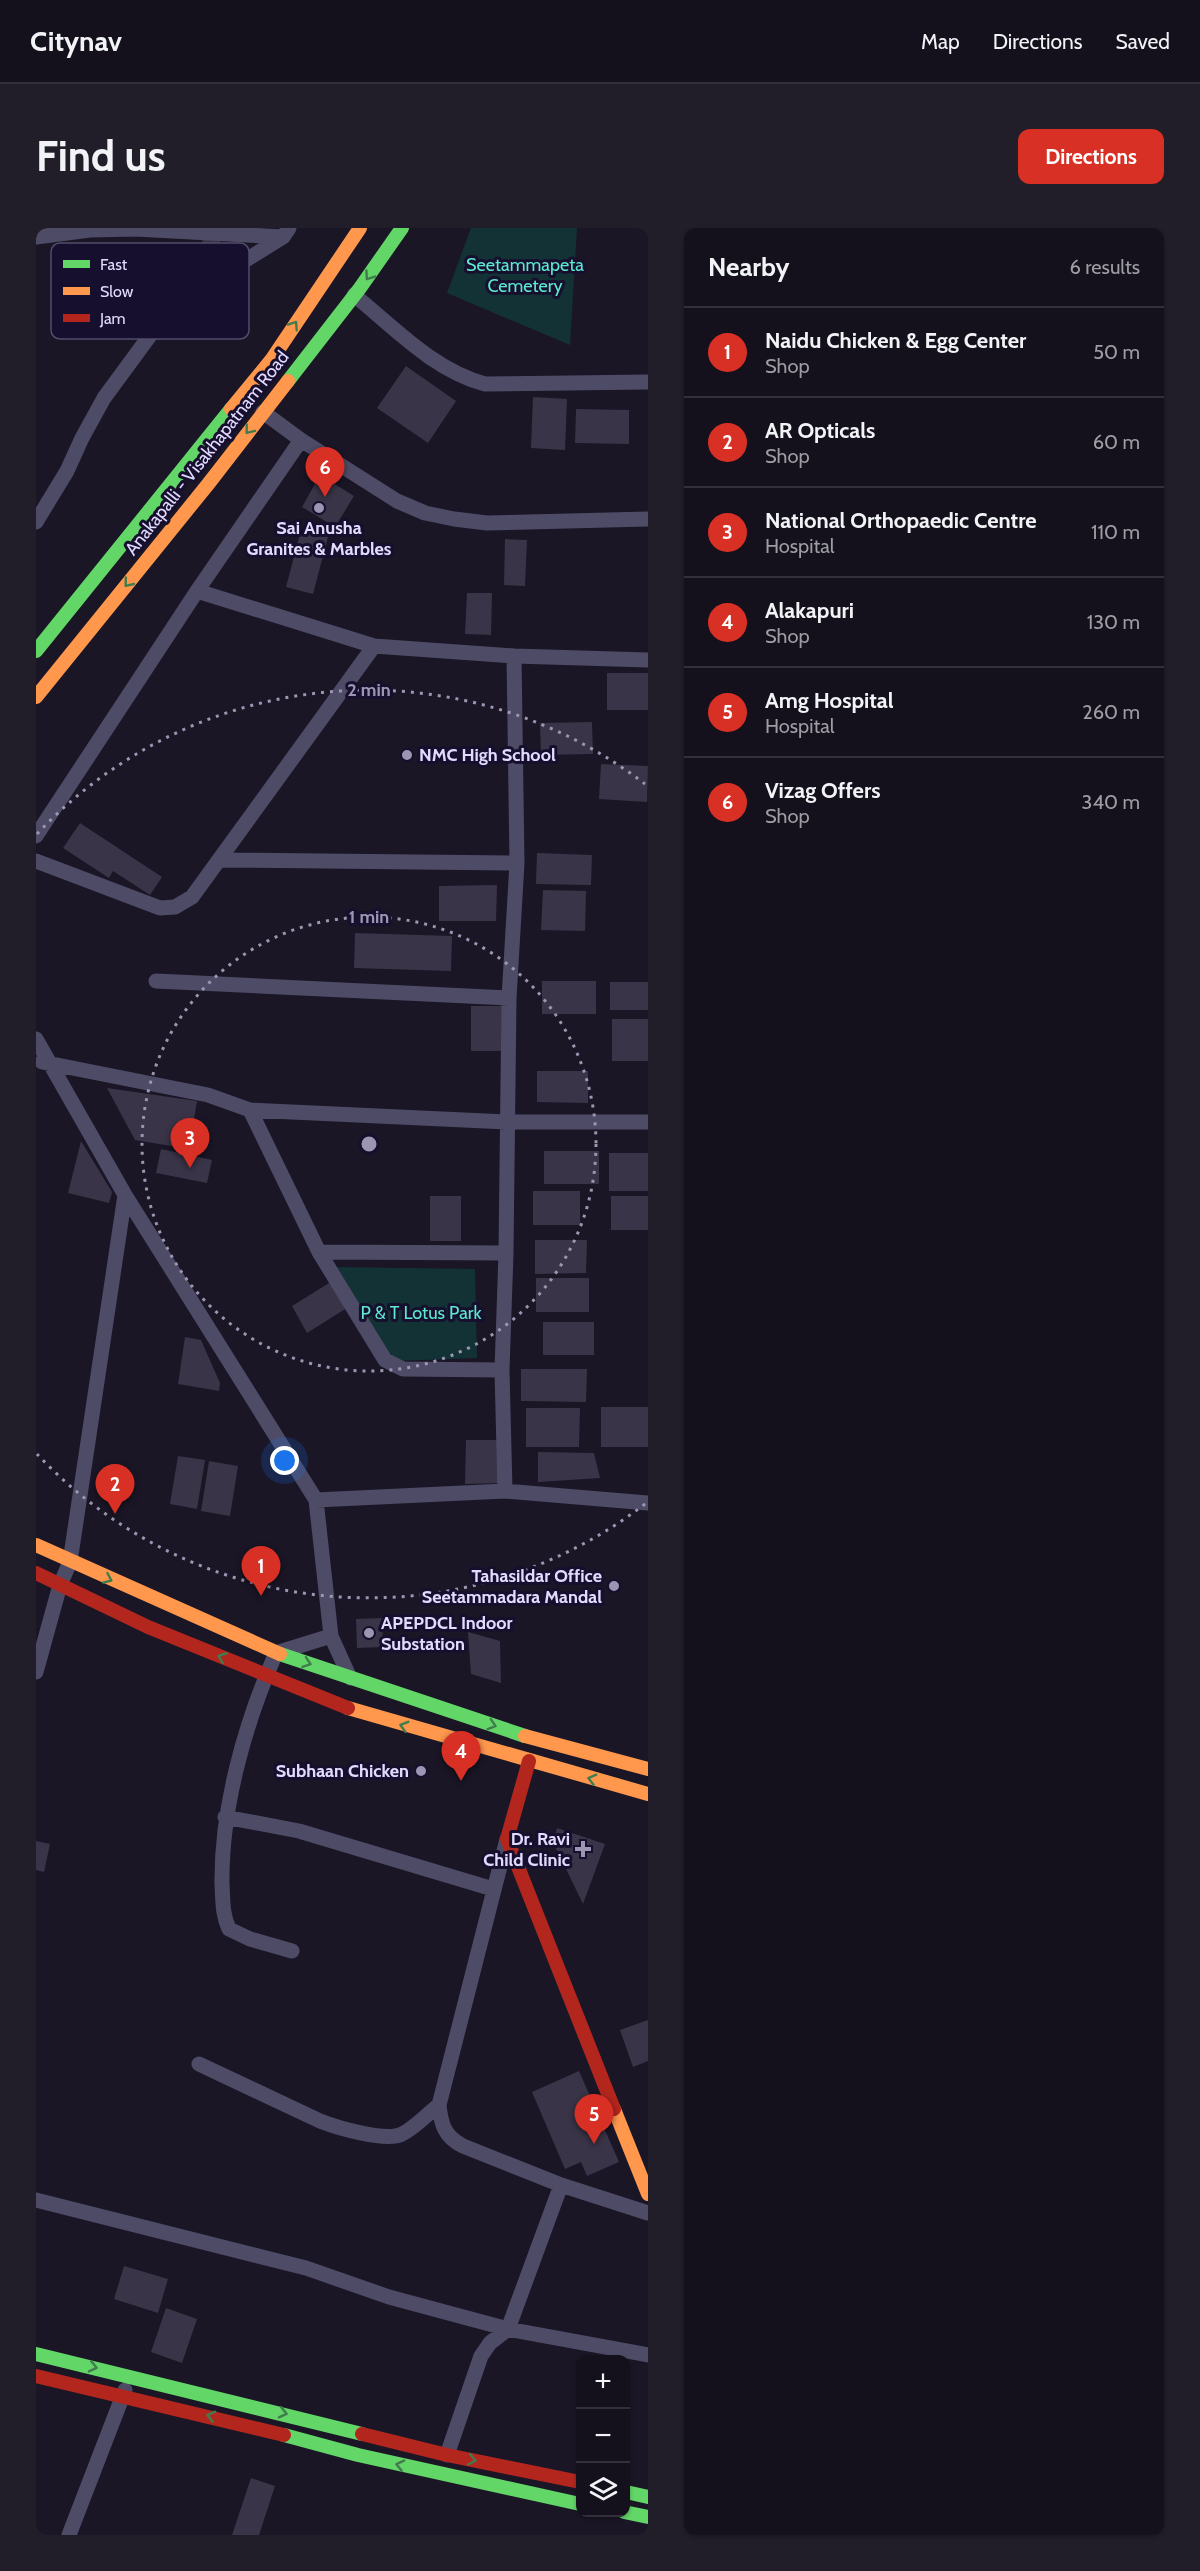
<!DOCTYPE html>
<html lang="en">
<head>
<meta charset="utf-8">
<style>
	:root { --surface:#14101c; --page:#211e29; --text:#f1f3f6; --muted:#9d9da3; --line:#33303b; --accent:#d93025 }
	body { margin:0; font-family:Cabin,sans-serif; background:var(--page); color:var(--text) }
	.controls { position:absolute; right:18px; bottom:18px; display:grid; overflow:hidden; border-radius:12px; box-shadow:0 2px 4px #0004 }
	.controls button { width:54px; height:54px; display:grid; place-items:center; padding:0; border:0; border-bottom:2px solid var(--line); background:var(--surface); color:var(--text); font:30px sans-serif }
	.you { position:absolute; left:249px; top:1233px; width:21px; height:21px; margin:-15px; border:4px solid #fff; border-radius:50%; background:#1a73e8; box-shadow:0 0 0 9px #1a73e833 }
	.badge { display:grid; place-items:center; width:39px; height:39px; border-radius:50%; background:var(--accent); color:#fff; font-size:20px; font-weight:700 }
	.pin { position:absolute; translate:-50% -50px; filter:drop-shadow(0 2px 3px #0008) }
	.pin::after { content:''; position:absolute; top:32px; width:21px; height:18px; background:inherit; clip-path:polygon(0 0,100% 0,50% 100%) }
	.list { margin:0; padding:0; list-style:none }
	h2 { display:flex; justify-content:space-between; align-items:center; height:78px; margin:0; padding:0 24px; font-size:26px }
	h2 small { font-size:20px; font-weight:400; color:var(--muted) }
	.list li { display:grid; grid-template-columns:39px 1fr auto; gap:18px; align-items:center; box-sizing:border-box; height:90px; padding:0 24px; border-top:2px solid var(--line) }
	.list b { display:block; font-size:22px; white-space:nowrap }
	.list p { margin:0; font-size:20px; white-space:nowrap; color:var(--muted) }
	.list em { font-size:20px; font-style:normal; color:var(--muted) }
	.icon { flex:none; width:33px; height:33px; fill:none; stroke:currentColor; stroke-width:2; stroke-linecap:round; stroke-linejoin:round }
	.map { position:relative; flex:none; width:612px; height:2307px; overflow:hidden; border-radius:12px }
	header { display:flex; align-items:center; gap:36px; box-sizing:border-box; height:84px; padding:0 30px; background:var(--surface); border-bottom:2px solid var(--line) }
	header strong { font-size:28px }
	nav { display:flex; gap:33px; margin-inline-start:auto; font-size:21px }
	.intro { display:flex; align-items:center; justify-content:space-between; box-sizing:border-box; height:144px; padding:0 36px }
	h1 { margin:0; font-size:42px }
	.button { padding:15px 27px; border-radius:12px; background:var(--accent); color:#fff; font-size:21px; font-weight:700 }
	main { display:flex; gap:36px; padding:0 36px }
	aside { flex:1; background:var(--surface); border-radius:12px; box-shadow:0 2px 4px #0004 }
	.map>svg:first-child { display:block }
	.green { fill:#133235 }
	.building { fill:#393447 }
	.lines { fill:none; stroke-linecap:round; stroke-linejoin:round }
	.street { stroke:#4e4b67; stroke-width:15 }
	.fast { stroke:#63d668; stroke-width:14 }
	.slow { stroke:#ff974d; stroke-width:14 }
	.jam { stroke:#b3261e; stroke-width:14 }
	.oneway { stroke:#407c4d }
	.ring { fill:none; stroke:#9c96b3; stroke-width:3; stroke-dasharray:3 6 }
	.poi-dot { fill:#9c96b3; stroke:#160f2d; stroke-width:2 }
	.labels { text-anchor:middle; stroke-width:6; stroke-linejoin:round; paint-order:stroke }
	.park-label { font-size:18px; fill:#5de9cf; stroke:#160f2d }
	.street-label { font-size:18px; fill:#e2dbff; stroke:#160f2d }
	.poi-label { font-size:18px; font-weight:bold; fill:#e2dbff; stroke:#160f2d; text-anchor:end }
	.key { fill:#160f2d; stroke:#534c6c; stroke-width:1.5 }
	.key-label { font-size:16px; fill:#e2dbff }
	.centre { fill:#9c96b3; stroke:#160f2d; stroke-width:3 }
	.ring-label { font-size:18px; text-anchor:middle; font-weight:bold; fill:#9c96b3; stroke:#160f2d; stroke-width:6; stroke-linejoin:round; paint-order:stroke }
</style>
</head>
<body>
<header>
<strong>Citynav</strong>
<nav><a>Map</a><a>Directions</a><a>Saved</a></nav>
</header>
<div class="intro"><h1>Find us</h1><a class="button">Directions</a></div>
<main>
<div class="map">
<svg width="612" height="2307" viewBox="0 0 612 2307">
	<rect width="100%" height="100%" fill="#1a1626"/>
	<path class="green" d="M 435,0 L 541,0 L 534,117 L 411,65 Z
		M 301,1039 L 439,1041 L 441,1130 L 358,1133 Z"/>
	<path class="building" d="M 167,7 L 185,9 L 181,38 L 164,36 Z
		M 370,138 L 420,173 L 392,215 L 341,180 Z
		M 497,169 L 531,171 L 529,222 L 495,220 Z
		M 540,181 L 593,182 L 593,216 L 539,215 Z
		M 284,247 L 318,268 L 299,299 L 266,279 Z
		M 265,302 L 292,309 L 277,366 L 250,359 Z
		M 469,311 L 491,312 L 489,358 L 468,357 Z
		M 431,365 L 456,365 L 455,407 L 429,406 Z
		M 571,445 L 612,445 L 612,482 L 571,482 Z
		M 556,494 L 557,526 L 505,527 L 504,495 Z
		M 565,536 L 612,538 L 611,574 L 563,571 Z
		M 44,595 L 126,649 L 114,667 L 77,643 L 73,650 L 27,620 Z
		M 501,625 L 556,627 L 555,657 L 500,656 Z
		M 461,657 L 460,693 L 403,693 L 403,658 Z
		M 507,662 L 550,663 L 549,703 L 505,702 Z
		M 319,705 L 416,708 L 415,743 L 318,740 Z
		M 506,753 L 560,753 L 560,786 L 506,786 Z
		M 574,754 L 612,754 L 612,782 L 574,782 Z
		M 435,778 L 466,778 L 465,823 L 435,823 Z
		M 576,791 L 612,791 L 612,833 L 576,833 Z
		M 501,843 L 552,843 L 552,875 L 501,874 Z
		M 71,860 L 161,873 L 153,921 L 99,912 Z
		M 45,913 L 76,964 L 73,975 L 32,965 Z
		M 125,921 L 176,932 L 171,955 L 120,945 Z
		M 508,923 L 563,923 L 563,956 L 508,956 Z
		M 573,925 L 612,925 L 612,963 L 573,963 Z
		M 497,963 L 544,963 L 544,997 L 497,997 Z
		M 394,968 L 425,968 L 425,1013 L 394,1013 Z
		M 575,968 L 612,968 L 612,1002 L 575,1002 Z
		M 499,1012 L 551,1012 L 550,1045 L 499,1046 Z
		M 500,1050 L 553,1050 L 553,1084 L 500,1084 Z
		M 298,1052 L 314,1078 L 271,1105 L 256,1078 Z
		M 507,1094 L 558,1094 L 558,1127 L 507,1127 Z
		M 149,1109 L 165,1112 L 184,1155 L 183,1163 L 142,1156 Z
		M 485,1141 L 551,1141 L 550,1174 L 485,1173 Z
		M 565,1179 L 612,1179 L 612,1219 L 565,1219 Z
		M 490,1180 L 544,1180 L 543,1219 L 490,1219 Z
		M 430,1212 L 466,1212 L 466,1255 L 429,1256 Z
		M 502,1224 L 558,1225 L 564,1250 L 502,1254 Z
		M 142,1228 L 169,1232 L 161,1281 L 134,1276 Z
		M 173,1233 L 202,1238 L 194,1288 L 165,1283 Z
		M 346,1390 L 347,1419 L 321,1420 L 320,1391 Z
		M 432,1404 L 464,1413 L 465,1455 L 435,1446 Z
		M 521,1600 L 569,1616 L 547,1676 L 517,1614 Z
		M 0,1613 L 14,1616 L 8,1644 L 0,1642 Z
		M 612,1792 L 612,1833 L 597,1839 L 584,1802 Z
		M 543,1843 L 583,1934 L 551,1948 L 545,1934 L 529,1941 L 496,1864 Z
		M 88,2038 L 132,2051 L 122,2085 L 78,2071 Z
		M 130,2080 L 161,2091 L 146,2135 L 115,2124 Z
		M 215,2250 L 239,2258 L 223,2307 L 196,2307 Z"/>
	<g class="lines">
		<path class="street" d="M 0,9 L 54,2 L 100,1 L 247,9
			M 318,67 C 359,100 397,142 449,156 L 612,154
			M 227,184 L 265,212 L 361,273 L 389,285 L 418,291 L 451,295 L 612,291
			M 0,294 L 31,243 L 46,210 L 68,170 L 118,102 L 152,68 L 247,9 L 253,0
			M 161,363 L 338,418 L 478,428
			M 612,432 L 478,428 L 481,635 L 473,770 L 470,1025 L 466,1142 L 469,1263 L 612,1275
			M 0,608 L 161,363 L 265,212
			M 184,632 L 481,635
			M 0,633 L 124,680 L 139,679 L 156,669 L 338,418
			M 120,753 L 473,770
			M 0,811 L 89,967 L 280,1272 L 295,1408 L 314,1450
			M 6,834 L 172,867 L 214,882 L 471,894 L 612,894
			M 214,882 L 283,1024 L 349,1132 L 367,1141 L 466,1142
			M 283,1024 L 470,1025
			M 280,1272 L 469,1263
			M 0,1444 L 24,1357 L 34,1334 L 89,967
			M 189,1589 L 263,1603 L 457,1661
			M 471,1611 L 403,1877 C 405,1897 409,1909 427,1918 L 525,1957 L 612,1985
			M 256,1723 L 214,1711 L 193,1701 C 186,1686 187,1672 186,1656 C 185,1580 209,1495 240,1425 L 295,1408
			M 163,1836 L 284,1893 C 302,1900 350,1914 366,1906 C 379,1900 391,1886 403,1877
			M 0,1972 L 270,2040 L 353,2069 L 472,2101 L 612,2127
			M 411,2227 L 445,2128 L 454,2115 L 472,2101 L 525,1957
			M 33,2307 L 89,2162"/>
		<path class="fast" d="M 252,153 L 324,60 L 366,0
			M 0,423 L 195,181
			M 244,1426 L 489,1508
			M 0,2126 L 326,2206
			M 248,2207 L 322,2227 L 544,2276
			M 590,2264 L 612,2269
			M 588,2284 L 612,2289"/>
		<path class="slow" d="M 195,181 L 236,131 L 324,0
			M 0,469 L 173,255 L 252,153
			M 0,1317 L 244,1426
			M 312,1480 L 612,1566
			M 489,1508 L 612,1541
			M 578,1881 L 612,1966"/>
		<path class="jam" d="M 0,1345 L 112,1399 L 312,1480
			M 493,1533 L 471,1611 L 578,1881
			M 0,2148 L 248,2207
			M 326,2206 L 411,2227 L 544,2254"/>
	</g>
	<defs><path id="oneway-chevron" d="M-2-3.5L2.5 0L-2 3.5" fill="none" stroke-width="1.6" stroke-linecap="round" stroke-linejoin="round" transform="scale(1.5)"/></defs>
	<g class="oneway">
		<use href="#oneway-chevron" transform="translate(333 48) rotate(125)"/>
		<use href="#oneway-chevron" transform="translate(258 97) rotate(-56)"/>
		<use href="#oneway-chevron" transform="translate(213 202) rotate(128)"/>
		<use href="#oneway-chevron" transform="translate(92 355) rotate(129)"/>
		<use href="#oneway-chevron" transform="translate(72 1351) rotate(24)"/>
		<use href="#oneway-chevron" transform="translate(186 1429) rotate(-158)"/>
		<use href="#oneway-chevron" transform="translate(271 1435) rotate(19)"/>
		<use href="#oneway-chevron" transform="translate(456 1497) rotate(18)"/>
		<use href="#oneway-chevron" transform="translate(368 1498) rotate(-164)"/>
		<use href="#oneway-chevron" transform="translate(556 1551) rotate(-165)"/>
		<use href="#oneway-chevron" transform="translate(57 2139) rotate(13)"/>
		<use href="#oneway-chevron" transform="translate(247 2185) rotate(13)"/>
		<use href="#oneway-chevron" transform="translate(175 2188) rotate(-166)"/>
		<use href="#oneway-chevron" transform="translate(436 2232) rotate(12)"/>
		<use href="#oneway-chevron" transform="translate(364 2237) rotate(-167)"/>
	</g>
	<g class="ring">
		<circle cx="333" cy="916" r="227"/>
		<path d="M609 1276A454 454 0 0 1 1 1226M1 606A454 454 0 0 1 609 556"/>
	</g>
	<g class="poi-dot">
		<circle cx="283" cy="280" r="6"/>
		<circle cx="371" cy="527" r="6"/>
		<circle cx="578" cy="1358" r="6"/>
		<circle cx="333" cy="1405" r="6"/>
		<circle cx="385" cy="1543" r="6"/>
		<path d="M544 1612h6v6h6v6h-6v6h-6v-6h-6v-6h6z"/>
	</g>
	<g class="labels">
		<g class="park-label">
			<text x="489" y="43">Seetammapeta<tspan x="489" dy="21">Cemetery</tspan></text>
			<text x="385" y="1091">P &amp; T Lotus Park</text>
		</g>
		<g class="street-label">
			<text transform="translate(171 225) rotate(-52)" y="6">Anakapalli - Visakhapatnam Road</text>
		</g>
		<g class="poi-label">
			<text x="283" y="306" text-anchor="middle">Sai Anusha<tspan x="283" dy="21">Granites &amp; Marbles</tspan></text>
			<text x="383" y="533" text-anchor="start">NMC High School</text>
			<text x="566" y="1354">Tahasildar Office<tspan x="566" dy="21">Seetammadara Mandal</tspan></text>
			<text x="345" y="1401" text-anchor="start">APEPDCL Indoor<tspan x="345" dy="21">Substation</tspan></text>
			<text x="373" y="1549">Subhaan Chicken</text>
			<text x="534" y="1617">Dr. Ravi<tspan x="534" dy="21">Child Clinic</tspan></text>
		</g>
	</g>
	<rect x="15" y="15" width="198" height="96" rx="9" class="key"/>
	<rect x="27" y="32" width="27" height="8" fill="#63d668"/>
	<rect x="27" y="59" width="27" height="8" fill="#ff974d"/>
	<rect x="27" y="86" width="27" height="8" fill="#b3261e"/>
	<g class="key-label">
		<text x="64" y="42">Fast</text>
		<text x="64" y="69">Slow</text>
		<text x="64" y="96">Jam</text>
	</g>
	<circle cx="333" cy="916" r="9" class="centre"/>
	<g class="ring-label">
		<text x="333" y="468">2 min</text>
		<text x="333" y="695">1 min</text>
	</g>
</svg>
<div class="controls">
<button>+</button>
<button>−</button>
<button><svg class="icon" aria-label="layers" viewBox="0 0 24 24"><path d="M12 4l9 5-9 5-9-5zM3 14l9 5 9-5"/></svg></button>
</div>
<div class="you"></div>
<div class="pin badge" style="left:225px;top:1368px">1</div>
<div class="pin badge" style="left:79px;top:1286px">2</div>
<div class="pin badge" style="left:154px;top:940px">3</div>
<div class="pin badge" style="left:425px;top:1553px">4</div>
<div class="pin badge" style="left:558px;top:1916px">5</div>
<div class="pin badge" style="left:289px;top:269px">6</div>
</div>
<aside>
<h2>Nearby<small>6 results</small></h2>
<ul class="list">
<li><span class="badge">1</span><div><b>Naidu Chicken &amp; Egg Center</b><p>Shop</p></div><em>50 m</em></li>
<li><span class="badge">2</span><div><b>AR Opticals</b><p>Shop</p></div><em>60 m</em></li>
<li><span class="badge">3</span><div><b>National Orthopaedic Centre</b><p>Hospital</p></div><em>110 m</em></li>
<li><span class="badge">4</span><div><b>Alakapuri</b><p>Shop</p></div><em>130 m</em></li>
<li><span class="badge">5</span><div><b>Amg Hospital</b><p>Hospital</p></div><em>260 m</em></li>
<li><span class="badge">6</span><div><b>Vizag Offers</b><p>Shop</p></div><em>340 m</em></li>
</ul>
</aside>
</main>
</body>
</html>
